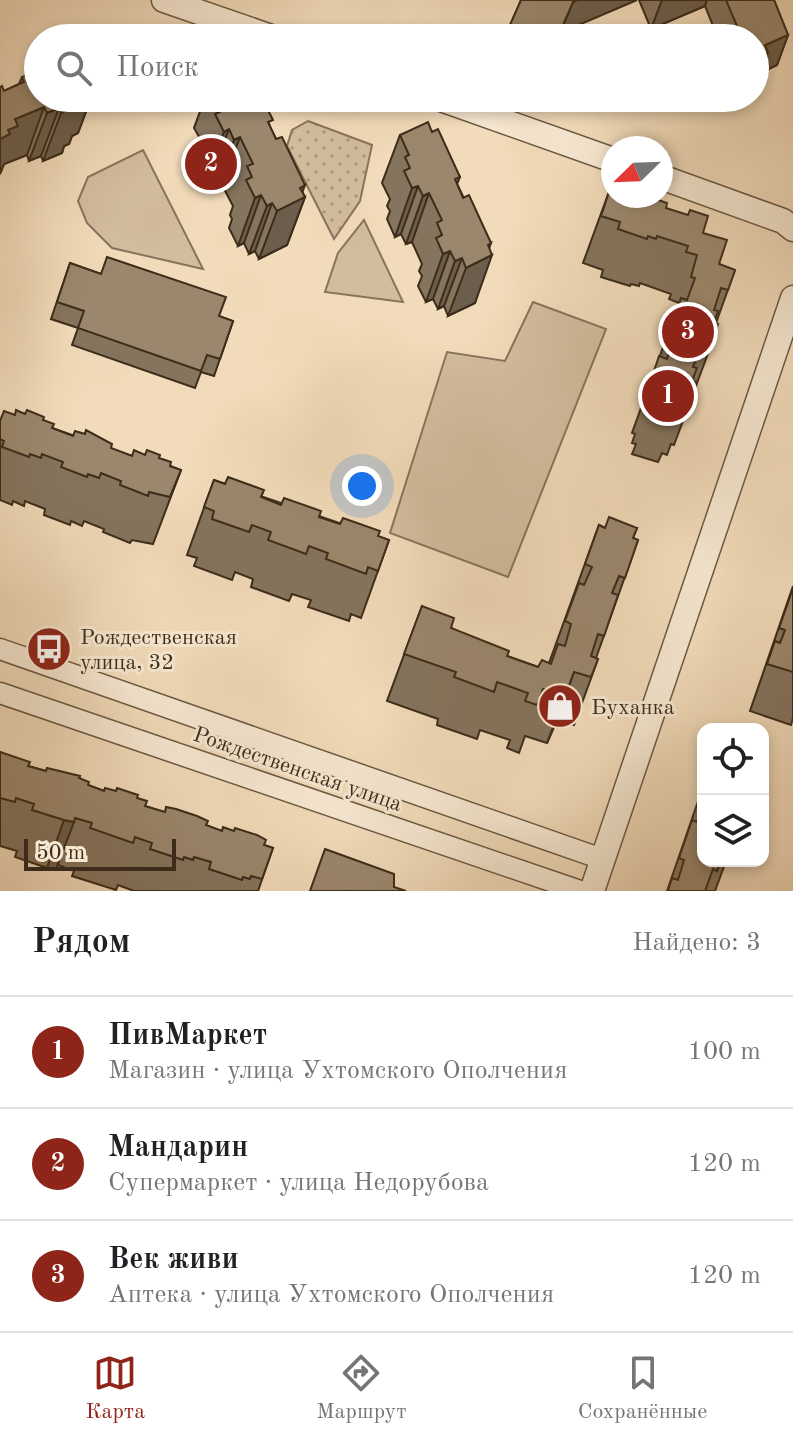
<!DOCTYPE html>
<html lang="ru">
<head>
<meta charset="utf-8">
<style>
	:root { --surface:#fff; --page:#f6f6f6; --text:#202124; --muted:#757577; --line:#e0e0e0; --accent:#8f2418 }
	body { margin:0; font-family:"Old Standard TT",serif; background:var(--page); color:var(--text) }
	.controls { position:absolute; right:24px; bottom:24px; display:grid; overflow:hidden; border-radius:16px; box-shadow:0 4px 12px #0003 }
	.controls button { width:72px; height:72px; display:grid; place-items:center; padding:0; border:0; border-bottom:2px solid var(--line); background:var(--surface); color:var(--text); font:40px sans-serif }
	.compass { position:absolute; left:601px; top:136px; width:72px; height:72px; border-radius:50%; background:var(--surface); box-shadow:0 4px 12px #0003; rotate:247deg }
	.scale { position:absolute; left:24px; bottom:20px; width:152px; box-sizing:border-box; padding-left:8px; border:4px solid #3c2c19; border-top:0; font-size:22px; line-height:28px; white-space:nowrap; color:#3c2c19; -webkit-text-stroke:6px #f7e8d2; paint-order:stroke }
	.you { position:absolute; left:362px; top:486px; width:28px; height:28px; margin:-20px; border:6px solid #fff; border-radius:50%; background:#1a73e8; box-shadow:0 0 0 12px #1a73e833 }
	.badge { display:grid; place-items:center; width:52px; height:52px; border-radius:50%; background:var(--accent); color:#fff; font-size:26px; font-weight:700 }
	.pin { position:absolute; translate:-50% -50%; border:4px solid #fff; box-shadow:0 2px 8px #0006 }
	.list { margin:0; padding:0; list-style:none }
	h2 { display:flex; justify-content:space-between; align-items:center; height:104px; margin:0; padding:0 32px; font-size:34px }
	h2 small { font-size:26px; font-weight:400; color:var(--muted) }
	.list li { display:grid; grid-template-columns:52px 1fr auto; gap:24px; align-items:center; box-sizing:border-box; height:112px; padding:0 32px; border-top:2px solid var(--line) }
	.list b { display:block; font-size:30px; white-space:nowrap }
	.list p { margin:0; font-size:26px; white-space:nowrap; color:var(--muted) }
	.list em { font-size:26px; font-style:normal; color:var(--muted) }
	.icon { flex:none; width:44px; height:44px; fill:none; stroke:currentColor; stroke-width:2; stroke-linecap:round; stroke-linejoin:round }
	.map { position:relative; flex:none; width:793px; height:891px; overflow:hidden }
	.search { position:absolute; background:var(--surface); box-shadow:0 4px 12px #0003; left:24px; right:24px; top:24px; height:88px; display:flex; align-items:center; gap:20px; box-sizing:border-box; padding:0 28px; border-radius:44px; color:var(--muted); font-size:30px }
	.sheet { height:440px; background:var(--surface) }
	nav { display:flex; justify-content:space-around; align-items:center; box-sizing:border-box; height:112px; border-top:2px solid var(--line); background:var(--surface); font-size:22px; color:var(--muted) }
	nav a { display:grid; justify-items:center; gap:4px }
	nav .on { color:var(--accent) }
	.map>svg:first-child { display:block }
	.grass { fill:url(#grass-dots); stroke:#88745c; stroke-width:2 }
	.park { fill:#d3bd9f; stroke:#88745c; stroke-width:2 }
	.lines { fill:none; stroke-linecap:round; stroke-linejoin:round }
	.minor-casing { stroke:#6a5841; stroke-width:23 }
	.tertiary-casing { stroke:#6a5841; stroke-width:27 }
	.minor { stroke:#f7e8d2; stroke-width:20 }
	.tertiary { stroke:#f7e8d2; stroke-width:24 }
	.wall { fill:#85745e; stroke:#3c2c19; stroke-width:2 }
	.shaded-wall { fill:#6c5e4c; stroke:#3c2c19; stroke-width:2 }
	.building { fill:#9b876d; stroke:#3c2c19; stroke-width:2 }
	.labels { text-anchor:middle; stroke-width:6; stroke-linejoin:round; paint-order:stroke }
	.poi-label { font-size:22px; fill:#3c2c19; stroke:#f7e8d2; text-anchor:start }
	.street-label { font-size:22px; fill:#3c2c19; stroke:#f7e8d2 }
</style>
</head>
<body>
<div class="map">
<svg width="793" height="891" viewBox="0 0 793 891">
	<defs>
		<pattern id="grass-dots" width="8" height="8" patternUnits="userSpaceOnUse" patternTransform="scale(2)"><rect width="8" height="8" fill="#d3bd9f"/><path d="M2 2h.1M6 6h.1" fill="none" stroke="#ac9a81" stroke-width="1.8" stroke-linecap="round"/></pattern>
	</defs>
	<rect width="100%" height="100%" fill="#f2dbba"/>
	<filter id="stains"><feTurbulence type="fractalNoise" baseFrequency=".0025" numOctaves="4"/><feColorMatrix values="0 0 0 0 .2 0 0 0 0 .09 0 0 0 0 .02 0 0 0 .5 -.17"/></filter>
	<radialGradient id="worn" r=".72"><stop offset=".6" stop-color="#630" stop-opacity="0"/><stop offset="1" stop-color="#630" stop-opacity=".3"/></radialGradient>
	<path class="grass" d="M 308,121 L 372,145 L 360,201 L 334,239 L 287,146 L 292,130 Z"/>
	<path class="park" d="M 143,150 L 203,269 L 112,248 L 87,223 L 78,201 L 88,177 Z
		M 364,220 L 403,302 L 325,292 L 338,253 Z
		M 533,302 L 606,329 L 508,577 L 390,533 L 447,352 L 505,361 Z"/>
	<g class="lines">
		<g class="minor-casing">
			<path id="minor" d="M 0,649 L 602,859
				M 0,693 L 580,891"/>
		</g>
		<g class="tertiary-casing">
			<path id="tertiary" d="M 164,0 L 274,38
				M 438,98 L 613,160
				M 661,177 L 783,221 L 793,229
				M 592,891 L 793,298"/>
		</g>
		<use href="#minor" class="minor"/>
		<use href="#tertiary" class="tertiary"/>
	</g>
	<path class="wall" d="M 521,0 L 562,32 L 560,38 L 505,38 Z
		M 639,0 L 774,0 L 788,35 L 777,65 L 762,72 L 758,83 L 755,38 L 718,38 L 705,6 L 651,29 Z
		M 22,77 L 91,98 L 78,133 L 72,136 L 69,144 L 64,146 L 62,153 L 43,161 L 41,156 L 29,161 L 27,155 L 4,164 L 0,174 L 4,91 L 19,84 Z
		M 205,98 L 262,98 L 270,127 L 305,197 L 287,245 L 259,259 L 255,251 L 249,254 L 244,243 L 238,246 L 229,228 L 232,219 L 230,215 L 233,206 L 222,185 L 217,188 L 211,177 L 206,180 L 197,162 L 200,155 L 197,150 L 201,140 L 194,128 Z
		M 432,132 L 460,177 L 457,184 L 489,249 L 475,303 L 448,316 L 444,306 L 438,309 L 433,299 L 426,302 L 418,286 L 422,276 L 419,271 L 422,264 L 412,242 L 406,244 L 401,234 L 395,237 L 387,219 L 390,211 L 387,206 L 390,199 L 382,183 L 400,135 Z
		M 610,189 L 666,208 L 703,233 L 719,264 L 735,270 L 716,323 L 713,340 L 674,445 L 671,444 L 667,455 L 662,453 L 658,462 L 632,454 L 636,444 L 632,443 L 635,434 L 632,433 L 679,303 L 669,299 L 671,294 L 640,283 L 639,286 L 631,284 L 630,286 L 601,277 L 603,270 L 583,263 Z
		M 70,263 L 233,321 L 214,376 L 201,372 L 195,388 L 72,345 L 78,328 L 51,319 Z
		M 15,415 L 43,420 L 52,428 L 132,456 L 145,455 L 159,458 L 170,466 L 181,470 L 153,544 L 132,540 L 130,543 L 103,532 L 104,529 L 84,521 L 82,526 L 71,521 L 70,525 L 44,515 L 45,509 L 25,501 L 24,506 L 13,501 L 12,505 L 0,500 L 0,421 Z
		M 214,480 L 389,540 L 361,618 L 351,614 L 349,621 L 308,607 L 311,600 L 292,594 L 289,601 L 251,587 L 253,579 L 235,572 L 232,580 L 194,566 L 197,558 L 187,555 Z
		M 599,525 L 605,528 L 637,528 L 633,538 L 638,540 L 596,658 L 598,659 L 574,725 L 557,720 L 547,743 L 525,736 L 519,753 L 507,748 L 510,740 L 480,730 L 477,739 L 437,725 L 438,719 L 387,701 L 422,606 L 451,628 L 507,656 L 538,667 L 549,663 Z
		M 793,586 L 793,718 L 791,725 L 750,711 Z
		M 0,752 L 28,766 L 46,771 L 79,778 L 88,785 L 104,791 L 137,798 L 145,806 L 273,848 L 258,891 L 134,891 L 118,885 L 116,890 L 72,876 L 74,871 L 58,865 L 56,869 L 47,868 L 15,857 L 17,851 L 0,846 Z
		M 703,787 L 703,861 L 726,861 L 715,891 L 667,891 Z"/>
	<path class="shaded-wall" d="M 577,0 L 637,0 L 562,32 L 560,38 L 558,38 L 573,2 Z
		M 662,0 L 707,0 L 705,6 L 651,29 Z
		M 788,35 L 777,65 L 762,72 L 758,83 L 755,84 L 755,58 L 765,45 Z
		M 81,98 L 91,98 L 78,133 L 72,136 L 69,144 L 64,146 L 62,153 L 43,161 L 61,113 Z
		M 44,107 L 27,155 L 4,164 L 0,174 L 0,139 L 8,130 L 15,119 Z
		M 59,108 L 41,156 L 29,161 L 47,113 Z
		M 229,129 L 211,177 L 206,180 L 224,132 Z
		M 240,137 L 222,185 L 217,188 L 234,140 Z
		M 305,185 L 300,199 L 305,197 L 287,245 L 259,259 L 277,211 L 300,188 Z
		M 418,186 L 401,234 L 395,237 L 412,188 Z
		M 429,193 L 412,242 L 406,244 L 423,196 Z
		M 261,195 L 244,243 L 238,246 L 255,198 Z
		M 272,203 L 255,251 L 249,254 L 267,206 Z
		M 491,243 L 486,258 L 492,255 L 475,303 L 448,316 L 466,268 L 488,245 Z
		M 450,251 L 433,299 L 426,302 L 443,254 Z
		M 462,258 L 444,306 L 438,309 L 455,261 Z
		M 574,672 L 557,720 L 547,743 L 565,696 Z
		M 64,820 L 74,822 L 56,869 L 47,868 Z"/>
	<path class="building" d="M 521,0 L 577,0 L 573,2 L 560,32 L 545,26 L 541,32 L 509,27 Z
		M 726,0 L 774,0 L 788,35 L 765,45 L 768,53 L 755,58 L 755,38 L 742,38 Z
		M 38,71 L 38,98 L 82,98 L 77,100 L 79,105 L 61,113 L 59,108 L 47,113 L 44,107 L 15,119 L 18,126 L 8,130 L 10,134 L 0,139 L 0,87 L 2,86 L 4,91 L 24,82 L 22,77 Z
		M 221,98 L 262,98 L 273,120 L 268,122 L 276,139 L 282,137 L 305,185 L 300,188 L 305,197 L 277,211 L 272,203 L 267,206 L 261,195 L 255,198 L 246,180 L 252,177 L 247,166 L 253,164 L 240,137 L 234,140 L 229,129 L 224,132 L 215,114 L 220,112 L 215,101 Z
		M 428,122 L 432,132 L 438,129 L 460,177 L 455,179 L 463,198 L 469,195 L 491,243 L 488,245 L 492,255 L 466,268 L 462,258 L 455,261 L 450,251 L 443,254 L 436,238 L 442,235 L 437,223 L 442,220 L 429,193 L 423,196 L 418,186 L 412,188 L 404,171 L 410,168 L 405,157 L 409,155 L 400,135 Z
		M 610,189 L 613,190 L 613,196 L 646,196 L 667,203 L 666,208 L 688,215 L 690,210 L 708,216 L 703,233 L 727,240 L 719,264 L 735,270 L 728,290 L 721,288 L 714,310 L 718,311 L 714,322 L 718,324 L 713,340 L 709,339 L 706,348 L 700,346 L 693,367 L 697,368 L 692,381 L 697,382 L 692,397 L 688,396 L 684,407 L 679,406 L 676,415 L 650,406 L 653,396 L 650,395 L 652,387 L 649,386 L 659,356 L 667,359 L 674,338 L 671,337 L 674,328 L 671,327 L 681,298 L 687,300 L 695,278 L 691,277 L 697,255 L 686,252 L 688,246 L 657,236 L 656,239 L 648,236 L 647,239 L 618,229 L 620,222 L 601,216 Z
		M 107,257 L 226,297 L 219,316 L 233,321 L 220,359 L 207,355 L 201,371 L 78,328 L 84,311 L 57,302 L 70,263 L 101,274 Z
		M 16,410 L 25,414 L 27,410 L 44,417 L 43,420 L 54,424 L 52,428 L 73,436 L 75,431 L 85,434 L 86,430 L 112,444 L 111,448 L 132,456 L 134,450 L 145,455 L 147,450 L 160,455 L 159,458 L 171,462 L 170,466 L 181,470 L 170,497 L 149,492 L 148,496 L 120,485 L 121,481 L 101,473 L 99,478 L 88,474 L 87,477 L 61,467 L 63,462 L 42,454 L 41,458 L 30,454 L 29,457 L 2,447 L 4,441 L 0,439 L 0,421 L 4,411 L 15,415 Z
		M 228,477 L 264,490 L 261,497 L 281,505 L 284,498 L 321,511 L 319,517 L 340,524 L 343,518 L 380,531 L 378,536 L 389,540 L 378,571 L 368,567 L 366,574 L 326,559 L 328,553 L 309,546 L 306,554 L 268,540 L 271,532 L 252,525 L 249,532 L 212,519 L 214,511 L 204,507 L 214,480 L 225,484 Z
		M 609,517 L 637,528 L 633,538 L 638,540 L 625,578 L 619,576 L 612,593 L 618,595 L 604,636 L 598,634 L 591,656 L 598,659 L 591,677 L 574,672 L 565,696 L 543,689 L 537,705 L 525,701 L 528,693 L 497,682 L 494,692 L 454,677 L 456,672 L 404,654 L 422,606 L 454,618 L 451,628 L 509,651 L 507,656 L 538,667 L 542,660 L 551,664 L 558,644 L 565,646 L 571,624 L 565,621 L 579,583 L 584,585 L 592,567 L 585,564 L 599,525 L 605,528 Z
		M 792,591 L 793,591 L 793,672 L 767,664 L 775,641 L 780,643 L 785,630 L 779,628 Z
		M 0,752 L 30,762 L 28,766 L 46,771 L 47,768 L 80,776 L 79,778 L 89,782 L 88,785 L 104,791 L 105,788 L 116,791 L 117,788 L 138,795 L 137,798 L 147,801 L 145,806 L 165,812 L 166,807 L 176,809 L 197,816 L 208,821 L 206,825 L 222,831 L 223,827 L 234,831 L 235,828 L 257,835 L 266,840 L 264,845 L 273,848 L 262,879 L 251,876 L 250,879 L 243,877 L 242,880 L 209,869 L 211,862 L 194,857 L 193,860 L 184,857 L 183,860 L 150,849 L 152,843 L 135,837 L 133,843 L 90,828 L 92,823 L 75,818 L 74,822 L 64,820 L 32,810 L 34,804 L 16,798 L 15,802 L 0,798 Z
		M 703,788 L 703,803 L 699,801 Z
		M 703,806 L 703,861 L 726,861 L 725,863 L 721,861 L 717,871 L 713,869 L 705,891 L 668,891 L 672,878 L 678,880 L 684,860 L 679,858 L 692,820 L 697,822 Z
		M 325,849 L 394,874 L 394,887 L 406,891 L 310,891 Z"/>
	<defs>
		<g id="bus-disc" transform="scale(2.3)"><circle r="9.5" fill="#8f2418" stroke="#f7e8d2"/><path d="M-5-6H5V4H4V6H2V4H-2V6H-4V4H-5ZM-3.5-4V0h7V-4ZM-3.5 1.2v1.5H-2V1.2ZM2 1.2v1.5H3.5V1.2Z" fill="#fff"/></g>
		<g id="shop-disc" transform="scale(2.3)"><circle r="9.5" fill="#8f2418" stroke="#f7e8d2"/><path d="M-5-2.5h2.3a2.7 3.5 0 0 1 5.4 0H5L5.5 6h-11ZM-1.5-2.5h3a1.5 2.3 0 0 0-3 0Z" fill="#fff"/></g>
	</defs>
	<g fill-rule="evenodd">
		<use href="#bus-disc" x="49" y="649"/>
		<use href="#shop-disc" x="560" y="706"/>
	</g>
	<g class="labels">
		<g class="poi-label">
			<text x="80" y="644">Рождественская<tspan x="80" dy="25">улица, 32</tspan></text>
			<text x="591" y="714">Буханка</text>
		</g>
		<g class="street-label">
			<text transform="translate(298 768) rotate(19)" y="8">Рождественская улица</text>
		</g>
	</g>
	<rect width="100%" height="100%" filter="url(#stains)"/>
	<rect width="100%" height="100%" fill="url(#worn)"/>
</svg>
<div class="controls">
<button><svg class="icon" aria-label="locate" viewBox="0 0 24 24"><circle cx="12" cy="12" r="6"/><path d="M12 2v4M12 18v4M2 12h4M18 12h4"/></svg></button>
<button><svg class="icon" aria-label="layers" viewBox="0 0 24 24"><path d="M12 4l9 5-9 5-9-5zM3 14l9 5 9-5"/></svg></button>
</div>
<svg class="compass" viewBox="-18 -18 36 36"><path d="M0-13l5 13h-10z" fill="#e53935"/><path d="M0 13l5-13h-10z" fill="#757577"/></svg>
<div class="scale">50 m</div>
<div class="you"></div>
<div class="pin badge" style="left:668px;top:396px">1</div>
<div class="pin badge" style="left:211px;top:164px">2</div>
<div class="pin badge" style="left:688px;top:332px">3</div>
<div class="search"><svg class="icon" aria-label="search" viewBox="0 0 24 24"><circle cx="10" cy="10" r="6"/><path d="M15 15l6 6"/></svg>Поиск</div>
</div>
<section class="sheet">
<h2>Рядом<small>Найдено: 3</small></h2>
<ul class="list">
<li><span class="badge">1</span><div><b>ПивМаркет</b><p>Магазин · улица Ухтомского Ополчения</p></div><em>100 m</em></li>
<li><span class="badge">2</span><div><b>Мандарин</b><p>Супермаркет · улица Недорубова</p></div><em>120 m</em></li>
<li><span class="badge">3</span><div><b>Век живи</b><p>Аптека · улица Ухтомского Ополчения</p></div><em>120 m</em></li>
</ul>
</section>
<nav>
<a class="on"><svg class="icon" aria-label="map" viewBox="0 0 24 24"><path d="M3 6l6-2 6 2 6-2v14l-6 2-6-2-6 2zM9 4v14M15 6v14"/></svg>Карта</a>
<a><svg class="icon" aria-label="directions" viewBox="0 0 24 24"><path d="M12 3l9 9-9 9-9-9zM9 14v-3h6M13 9l2 2-2 2"/></svg>Маршрут</a>
<a><svg class="icon" aria-label="saved" viewBox="0 0 24 24"><path d="M7 4h10v16l-5-4-5 4z"/></svg>Сохранённые</a>
</nav>
</body>
</html>
